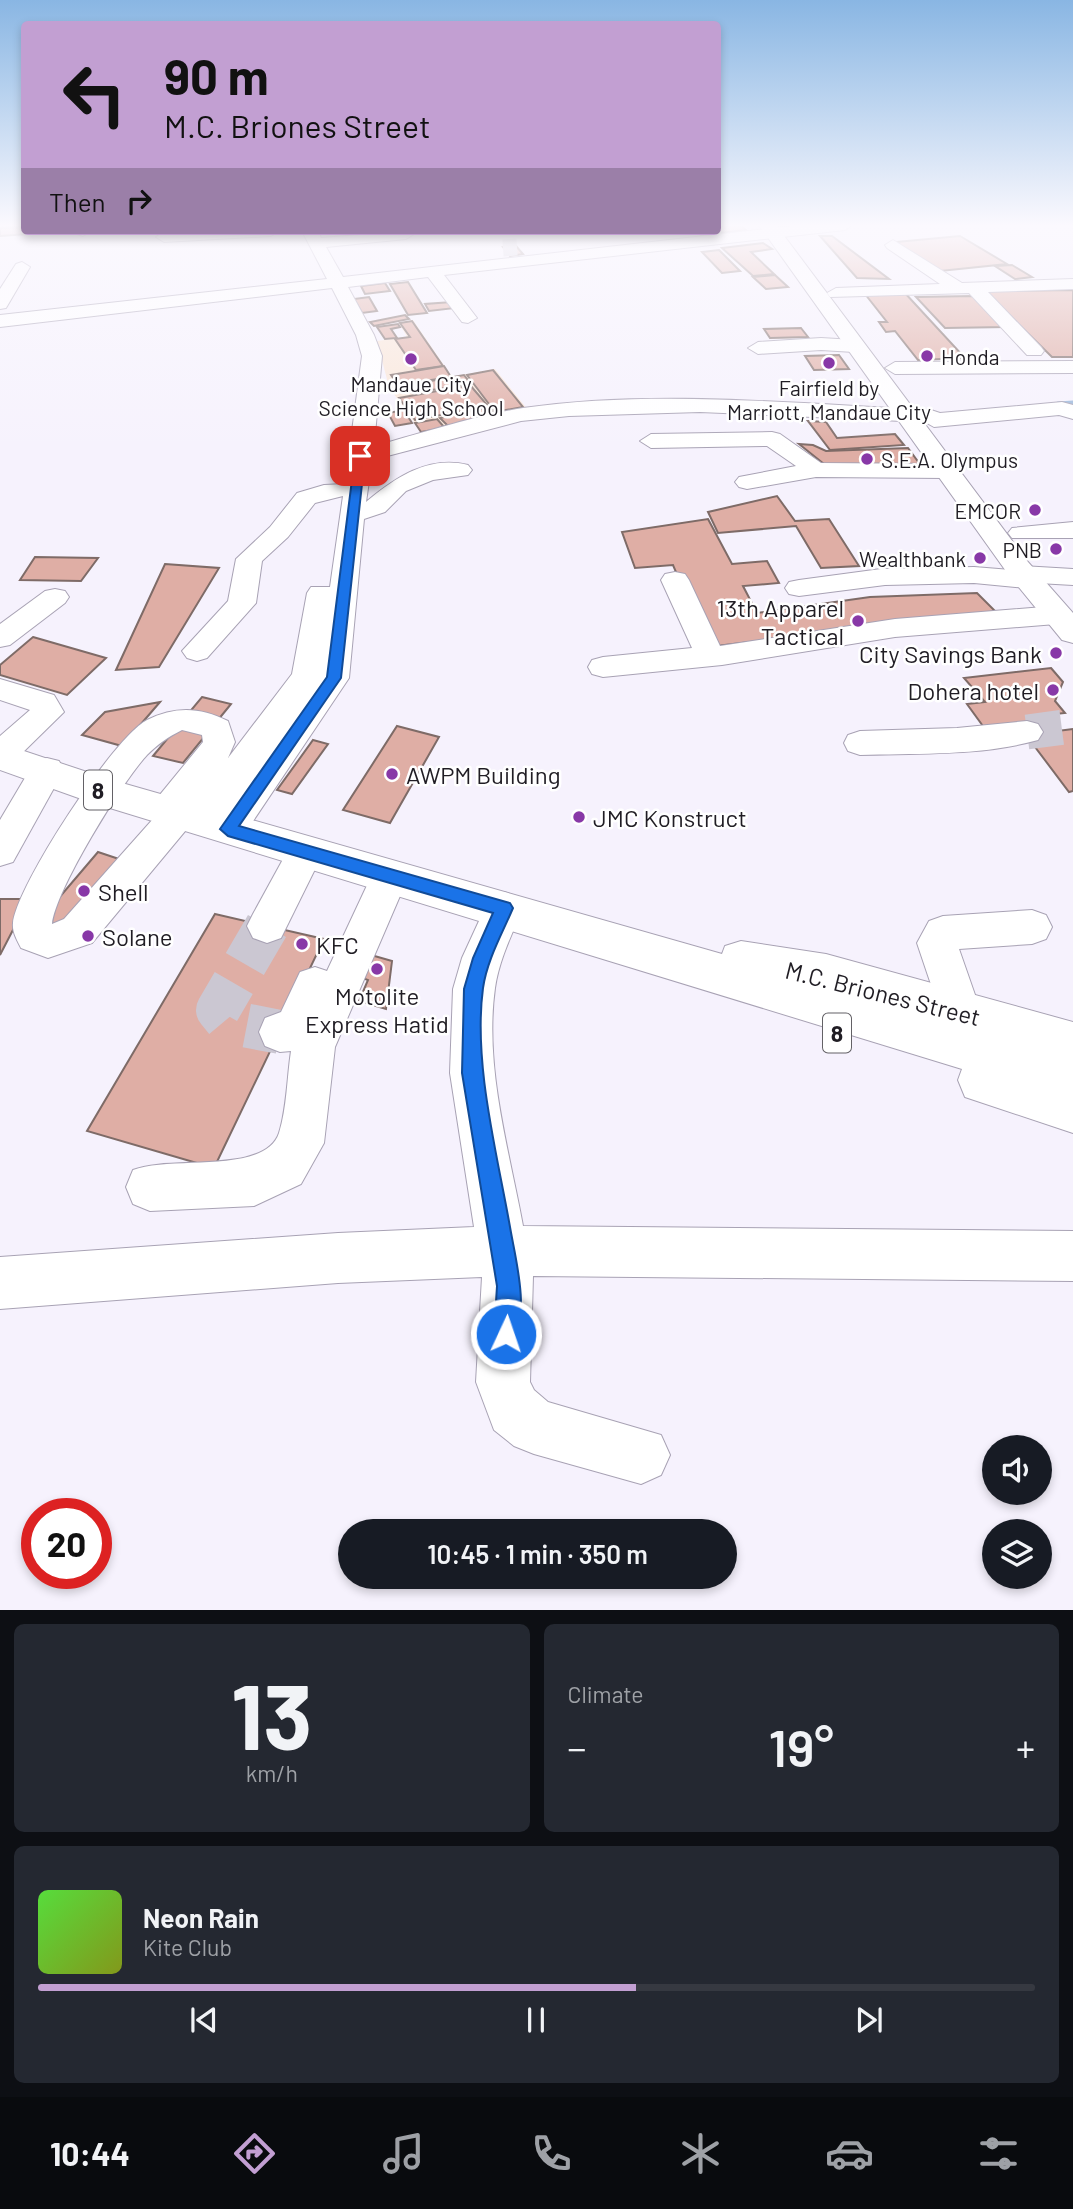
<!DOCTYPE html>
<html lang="en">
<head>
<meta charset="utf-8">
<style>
  body { margin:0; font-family:Barlow,sans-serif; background:#242831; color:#f1f3f6; height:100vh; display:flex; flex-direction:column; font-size:26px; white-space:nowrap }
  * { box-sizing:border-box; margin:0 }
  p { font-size:23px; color:#9ea1a6 }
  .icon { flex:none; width:38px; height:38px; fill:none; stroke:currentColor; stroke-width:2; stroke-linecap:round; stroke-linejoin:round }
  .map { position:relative; height:1610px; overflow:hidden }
  .sheet { display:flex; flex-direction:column; gap:14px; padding:14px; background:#0d0f14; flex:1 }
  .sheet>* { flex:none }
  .guide { position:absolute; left:21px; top:21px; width:700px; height:214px; border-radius:7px; box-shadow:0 4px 10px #0003; background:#c29fd2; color:#111; overflow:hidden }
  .tools { position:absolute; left:982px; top:1435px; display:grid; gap:14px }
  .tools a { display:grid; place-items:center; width:70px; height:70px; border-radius:50%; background:#171b24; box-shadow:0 4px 10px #0003; font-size:35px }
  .speed { position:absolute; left:21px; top:1498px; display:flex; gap:14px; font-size:35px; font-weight:700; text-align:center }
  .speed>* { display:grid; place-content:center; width:91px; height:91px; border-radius:50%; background:#171b24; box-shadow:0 4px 10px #0003; line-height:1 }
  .speed .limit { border:10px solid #d22; background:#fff; color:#111 }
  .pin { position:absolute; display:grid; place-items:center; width:60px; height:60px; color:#fff; margin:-30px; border-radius:14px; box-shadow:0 4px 10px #0006 }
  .me { position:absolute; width:77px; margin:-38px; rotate:3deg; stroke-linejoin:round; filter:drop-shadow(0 0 5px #0008) }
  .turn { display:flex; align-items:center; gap:24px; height:147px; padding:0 28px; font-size:32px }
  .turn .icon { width:91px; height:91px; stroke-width:2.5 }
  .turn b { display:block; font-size:49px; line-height:60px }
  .then { display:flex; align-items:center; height:66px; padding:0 28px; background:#0003; gap:14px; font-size:26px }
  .big { font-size:52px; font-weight:600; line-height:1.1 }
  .sheet .tile { flex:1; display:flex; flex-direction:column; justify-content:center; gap:10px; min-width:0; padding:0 24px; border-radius:10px; background:#242831 }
  .sheet .dial { align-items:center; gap:0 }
  .dial b { font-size:91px; line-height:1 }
  .song { display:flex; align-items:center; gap:21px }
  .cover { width:84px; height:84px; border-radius:10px; background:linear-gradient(135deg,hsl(110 70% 55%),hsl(70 70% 35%)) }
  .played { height:7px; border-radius:4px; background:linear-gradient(90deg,#c29fd2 60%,#363941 60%) }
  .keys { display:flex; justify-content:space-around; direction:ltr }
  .heat { display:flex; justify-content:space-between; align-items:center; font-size:38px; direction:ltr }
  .sheet .tiles { flex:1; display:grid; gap:14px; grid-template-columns:1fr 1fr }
  .tile:last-child { grid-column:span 2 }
  .trip { position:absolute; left:338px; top:1519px; width:399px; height:70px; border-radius:35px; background:#171b24; box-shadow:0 4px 10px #0003; font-weight:600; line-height:70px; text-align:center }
  .menu { display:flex; height:112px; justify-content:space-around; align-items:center; background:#090b0e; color:#9ea1a6 }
  .menu .icon { width:49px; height:49px }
  .menu .active { color:#c29fd2 }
  .menu b { font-size:32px; color:#f1f3f6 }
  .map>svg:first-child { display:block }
  .education { fill:#fae6d7 }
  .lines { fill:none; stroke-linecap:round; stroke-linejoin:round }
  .stream { stroke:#9bb8db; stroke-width:5 }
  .building { fill:#dfaea5; stroke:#7e6b67; stroke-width:2 }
  .minor-tunnel-far2 { stroke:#cbc7d2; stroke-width:17; stroke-dasharray:17 9; stroke-linecap:butt }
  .minor-tunnel-far1 { stroke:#cbc7d2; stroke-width:35; stroke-dasharray:35 18; stroke-linecap:butt }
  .minor-tunnel { stroke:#cbc7d2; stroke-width:44; stroke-dasharray:44 22; stroke-linecap:butt }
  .minor-casing { stroke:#a8a2b4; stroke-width:2 }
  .major-casing { stroke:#a8a2b4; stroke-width:2 }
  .minor { fill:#fff; fill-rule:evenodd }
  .major { fill:#fff; fill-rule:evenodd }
  .route { fill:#1a73e8; stroke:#114b97; stroke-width:2 }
  .poi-dot { fill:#8838a7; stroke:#fff; stroke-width:2.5 }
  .labels { text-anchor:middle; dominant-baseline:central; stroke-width:5; stroke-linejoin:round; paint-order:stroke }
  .far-poi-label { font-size:21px; fill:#201d24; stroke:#fff; text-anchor:end }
  .shield { fill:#fff; stroke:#636166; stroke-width:2 }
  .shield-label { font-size:23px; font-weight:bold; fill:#201d24 }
  .poi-label { font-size:24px; fill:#201d24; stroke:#fff; text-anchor:start }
  .street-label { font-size:24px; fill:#201d24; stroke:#fff }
</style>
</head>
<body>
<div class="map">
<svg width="1073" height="1611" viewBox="0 0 1073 1611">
  <rect width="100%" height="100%" fill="#f6f2fd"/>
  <polygon class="education" points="413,320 452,377 495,369 528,410 424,436 389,387 377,341 407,337 399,323"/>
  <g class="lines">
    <polyline class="stream" points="1058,404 1073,403"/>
  </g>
  <g class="building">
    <polygon points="718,225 740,225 746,230 701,235 695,231 718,231"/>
    <polygon points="24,227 24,231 70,231 0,236 0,228"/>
    <polygon points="820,236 832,236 889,279 857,278"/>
    <polygon points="960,236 1007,264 940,271 896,242"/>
    <polygon points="763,243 772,249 751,252 774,274 753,276 722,248"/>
    <polygon points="516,246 523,254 510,256 503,247"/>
    <polygon points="719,250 740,271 722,273 702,252"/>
    <polygon points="1012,265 1032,277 1015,279 995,266"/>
    <polygon points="775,275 788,287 766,289 753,277"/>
    <polygon points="408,282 427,313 408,315 390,284"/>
    <polygon points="385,283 390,291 365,294 361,286"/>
    <polygon points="1073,290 1073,357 1052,357 985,291"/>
    <polygon points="904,292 965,358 918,360 895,331 886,332 879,322 887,322 865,294"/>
    <polygon points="974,296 1005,327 945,328 916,297"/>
    <polygon points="369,297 377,311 362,313 354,299"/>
    <polygon points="452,302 455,308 429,311 425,304"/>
    <polygon points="405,315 409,319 374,326 370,322"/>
    <polygon points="412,321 443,366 416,370 395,339 410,337 400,323"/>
    <polygon points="398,324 400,327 391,329 397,338 385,339 377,327"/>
    <polygon points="801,328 808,337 770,338 764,329"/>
    <polygon points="839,355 849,369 814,370 805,356"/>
    <polygon points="444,366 451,377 398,385 391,375"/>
    <polygon points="493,370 523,407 495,412 467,375"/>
    <polygon points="464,375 471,384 432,390 425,382"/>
    <polygon points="470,385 488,406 415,420 399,398"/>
    <polygon points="488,407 498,416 450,428 440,418"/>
    <polygon points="404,410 412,423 395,426 388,413"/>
    <polygon points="437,419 445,428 421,432 415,423"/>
    <polygon points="808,421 826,422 837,438 895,434 904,445 830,450"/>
    <polygon points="799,444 813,445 826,451 908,448 922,467 829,468"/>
    <polygon points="777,496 795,521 829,519 859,566 821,568 796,526 718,533 708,512"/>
    <polygon points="708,519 732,564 767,561 779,583 743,586 757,613 870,597 977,593 996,612 708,647 673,565 635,568 622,532"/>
    <polygon points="35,557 98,558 81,581 20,580"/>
    <polygon points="165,564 219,568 159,667 116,670"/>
    <polygon points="33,637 106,658 67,695 0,675 0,665"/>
    <polygon points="1051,668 1063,682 1055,701 1065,713 1036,716 1044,727 988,733 967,704 985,702 964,678"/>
    <polygon points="202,697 231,704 183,763 153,756"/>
    <polygon points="160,702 122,746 82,735 105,712"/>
    <polygon points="397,726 439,737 390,823 343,810"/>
    <polygon points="1073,729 1073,791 1069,792 1026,735"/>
    <polygon points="313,740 328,744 292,794 277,790"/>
    <polygon points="98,852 128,862 70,931 40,920"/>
    <polygon points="0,899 29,899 0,955"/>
    <polygon points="215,914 324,939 214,1168 87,1131"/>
    <polygon points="364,953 392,961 386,1009 359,1001 368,980 352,974"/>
  </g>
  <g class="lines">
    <polyline class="minor-tunnel-far2" points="503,248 517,247"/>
    <polyline class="minor-tunnel-far1" points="1027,732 1073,726"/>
    <polyline class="minor-tunnel" points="267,926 218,1010 228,1022 280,1032"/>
    <g class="minor-casing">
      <g id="minor">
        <path d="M 801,225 L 852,225 L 845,230 L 444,275 L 477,318 L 468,323 L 462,322 L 428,277 L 348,287 L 374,335 L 382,356 L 374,446 C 423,433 473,416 523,408 C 654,389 799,404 931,410 L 940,413 L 1062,402 L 1073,405 L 1073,419 L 1059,415 L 934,427 L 925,422 L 700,412 L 569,416 L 521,421 L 372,460 L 366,502 C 395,478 428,455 468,465 L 472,470 L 468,475 L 433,480 L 406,491 L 385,512 L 364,519 L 349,678 L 241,839 L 228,843 L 215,839 L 210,830 L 198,834 L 186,830 L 92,943 L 48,958 L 21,948 C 17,940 12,932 13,923 C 17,885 113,738 147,720 C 175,706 200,707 228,721 L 235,742 L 228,758 L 292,674 L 307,593 L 311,587 L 330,587 L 343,496 L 315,503 L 288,537 L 262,561 L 256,603 L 207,658 L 197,661 L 187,658 L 182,651 L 228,601 L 236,559 L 270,527 L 297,493 L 324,485 L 345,484 L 362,356 L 356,335 L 332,288 L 0,327 L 0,315 L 327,279 L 302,231 L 318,231 L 321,238 L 412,231 L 414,234 L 406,239 L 326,247 L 343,277 ZM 182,730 L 202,735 L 203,742 L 154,802 L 148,811 L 153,819 L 64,919 L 52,924 C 56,889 122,782 147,755 C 158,744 168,737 182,730 Z"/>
        <polygon points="69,231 91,231 83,236"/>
        <polygon points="189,231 279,231 271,236 164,242 156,237 164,232"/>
        <polygon points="893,240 962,283 1073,279 1073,289 988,292 1041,347 1044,351 1041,355 1027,355 969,293 830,297 827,293 836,288 940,284 887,248 885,245"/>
        <polygon points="22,262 30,267 6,308 0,309 0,289 16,264"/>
        <polygon points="821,338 854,340 864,346 854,352 821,350 758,354 748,348 758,342"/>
        <polygon points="1073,361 1073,373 895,374 885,368 895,362"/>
        <polygon points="772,432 780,434 821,463 946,464 954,466 958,471 954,476 946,478 816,477 747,489 739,487 735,482 739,477 796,466 767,446 651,448 640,441 651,434"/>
        <polygon points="1073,522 1073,538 1012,538 1008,533 1012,528"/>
        <polygon points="1022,566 1073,569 1073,585 1038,583 1027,588 974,583 885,585 799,596 789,594 785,588 789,582 799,580 881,569 974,567 1011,570"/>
        <polygon points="675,572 685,574 689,580 720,646 895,619 1056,606 1066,609 1070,615 1066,621 1056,624 895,637 722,665 603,677 592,674 588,667 592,660 603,657 692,648 661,580 665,574"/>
        <polygon points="55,589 65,591 69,597 65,603 10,645 0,647 0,624 45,591"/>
        <polygon points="0,679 54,695 64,712 12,763 0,767 0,736 30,710 0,700"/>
        <path d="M 1027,721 L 1038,724 L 1043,732 L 1038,740 C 982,756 918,753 860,755 L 848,751 L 844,743 L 848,735 L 860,731 L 957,728 Z"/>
        <polygon points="47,758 59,761 64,770 13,862 0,866 0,820 35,761"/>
        <polygon points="306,837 319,841 324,851 281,938 267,943 253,938 247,926 253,914 293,841"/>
        <path d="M 390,860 L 403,864 L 409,875 L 335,1047 L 324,1143 L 301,1184 L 254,1206 L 150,1211 L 133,1204 L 126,1187 L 133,1170 C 170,1155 265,1175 279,1133 C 287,1108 287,1077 291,1051 L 280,1052 L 265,1046 L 259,1032 L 265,1018 L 281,1012 L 300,972 L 315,967 L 327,971 L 377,864 Z"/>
        <path d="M 504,892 L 518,897 L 523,908 C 512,934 499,960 495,988 C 484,1067 509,1149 523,1226 L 1073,1231 L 1073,1281 L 533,1276 L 530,1382 L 534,1390 L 548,1402 L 661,1435 L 670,1455 L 661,1475 L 641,1484 L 534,1454 L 514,1446 L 494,1430 L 476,1382 L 482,1277 L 338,1283 L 0,1309 L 0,1257 L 338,1233 L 474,1227 L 450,1073 L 453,989 L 462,958 L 490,897 Z"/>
        <polygon points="1032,910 1046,915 1052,927 1046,939 1032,944 959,949 981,1012 975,1026 960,1031 945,1026 917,943 929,921 943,916"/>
      </g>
    </g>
    <g class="major-casing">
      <g id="major">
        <polygon points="759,225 776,225 1028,562 1073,613 1073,643 1062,640 1008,574"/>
        <polygon points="0,743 108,779 722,954 725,946 741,941 826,954 1073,1022 1073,1133 965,1097 958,1080 962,1069 87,801 0,770"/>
      </g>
    </g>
    <use href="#minor" class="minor"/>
    <use href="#major" class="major"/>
  </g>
  <linearGradient id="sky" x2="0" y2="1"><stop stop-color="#89b6e3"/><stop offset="0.5" stop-color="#fbf9fe"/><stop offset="1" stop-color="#fbf9fe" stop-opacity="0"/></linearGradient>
  <rect width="1073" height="451" fill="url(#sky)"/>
  <path class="route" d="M 360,453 L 365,456 L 341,678 L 239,826 L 510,903 L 513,908 C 502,934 487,960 483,988 C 473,1063 497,1153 510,1227 C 516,1262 529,1307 514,1343 L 506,1346 L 497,1343 L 494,1334 L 497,1286 L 462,1073 L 464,989 L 473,958 L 493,913 L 228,836 L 220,829 L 327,677 L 355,456 Z"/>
  <g class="poi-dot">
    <circle cx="927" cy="356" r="7"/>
    <circle cx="411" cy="359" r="7"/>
    <circle cx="829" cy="363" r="7"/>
    <circle cx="867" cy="459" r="7"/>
    <circle cx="1035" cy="510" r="7"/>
    <circle cx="1056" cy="549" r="7"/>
    <circle cx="980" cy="558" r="7"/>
    <circle cx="858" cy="621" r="7"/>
    <circle cx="1056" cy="653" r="7"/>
    <circle cx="1053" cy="690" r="7"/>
    <circle cx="392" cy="774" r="7"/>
    <circle cx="579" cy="817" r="7"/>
    <circle cx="84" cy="891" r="7"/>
    <circle cx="88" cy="936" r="7"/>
    <circle cx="302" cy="944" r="7"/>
    <circle cx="377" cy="969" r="7"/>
  </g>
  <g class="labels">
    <g class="far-poi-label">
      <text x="941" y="356" text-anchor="start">Honda</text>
      <text x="411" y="383" text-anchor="middle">Mandaue City<tspan x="411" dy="24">Science High School</tspan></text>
      <text x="829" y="387" text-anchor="middle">Fairfield by<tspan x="829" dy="24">Marriott, Mandaue City</tspan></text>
      <text x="881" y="459" text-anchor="start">S.E.A. Olympus</text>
      <text x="1021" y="510">EMCOR</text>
      <text x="1042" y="549">PNB</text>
      <text x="966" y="558">Wealthbank</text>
    </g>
    <g class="shield">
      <rect x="84" y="770.5" width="28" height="39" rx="5"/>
      <rect x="823" y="1013.5" width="28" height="39" rx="5"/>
    </g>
    <g class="shield-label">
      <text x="98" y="790">8</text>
      <text x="837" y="1033">8</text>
    </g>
    <g class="poi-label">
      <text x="844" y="607" text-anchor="end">13th Apparel<tspan x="844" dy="28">Tactical</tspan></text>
      <text x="1042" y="653" text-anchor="end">City Savings Bank</text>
      <text x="1039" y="690" text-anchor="end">Dohera hotel</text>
      <text x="406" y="774">AWPM Building</text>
      <text x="593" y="817">JMC Konstruct</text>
      <text x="98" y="891">Shell</text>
      <text x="102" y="936">Solane</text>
      <text x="316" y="944">KFC</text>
      <text x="377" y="995" text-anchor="middle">Motolite<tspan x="377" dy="28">Express Hatid</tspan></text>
    </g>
    <g class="street-label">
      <text transform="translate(883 993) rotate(14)">M.C. Briones Street</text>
    </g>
  </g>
</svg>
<div class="tools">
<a><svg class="icon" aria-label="sound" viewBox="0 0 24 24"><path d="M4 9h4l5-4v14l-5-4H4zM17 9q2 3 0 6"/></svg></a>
<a><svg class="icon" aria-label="layers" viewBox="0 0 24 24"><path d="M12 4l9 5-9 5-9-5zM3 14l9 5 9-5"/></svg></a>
</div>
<div class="speed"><div class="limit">20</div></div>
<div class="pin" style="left:360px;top:456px;background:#d93025"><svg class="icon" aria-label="arrive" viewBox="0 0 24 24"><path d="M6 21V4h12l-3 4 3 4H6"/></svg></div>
<svg class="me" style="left:506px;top:1334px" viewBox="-20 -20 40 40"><circle r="17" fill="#1a73e8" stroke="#fff" stroke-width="3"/><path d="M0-11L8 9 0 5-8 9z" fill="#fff"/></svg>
<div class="trip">10:45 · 1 min · 350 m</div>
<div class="guide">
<div class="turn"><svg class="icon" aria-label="left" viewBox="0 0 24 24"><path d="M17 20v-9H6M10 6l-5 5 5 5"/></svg><div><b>90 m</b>M.C. Briones Street</div></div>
<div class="then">Then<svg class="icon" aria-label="right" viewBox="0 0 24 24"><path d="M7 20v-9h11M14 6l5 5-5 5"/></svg></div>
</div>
</div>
<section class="sheet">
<div class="tiles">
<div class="tile dial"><b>13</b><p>km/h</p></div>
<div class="tile"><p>Climate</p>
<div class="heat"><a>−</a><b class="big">19°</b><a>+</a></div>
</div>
<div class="tile">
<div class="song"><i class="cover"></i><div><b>Neon Rain</b><p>Kite Club</p></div></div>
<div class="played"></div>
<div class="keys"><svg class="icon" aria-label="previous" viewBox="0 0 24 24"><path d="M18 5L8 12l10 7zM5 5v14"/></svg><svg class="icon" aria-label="pause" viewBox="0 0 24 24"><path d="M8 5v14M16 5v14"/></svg><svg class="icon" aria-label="next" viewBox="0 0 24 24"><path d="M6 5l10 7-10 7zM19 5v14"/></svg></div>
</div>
</div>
</section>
<nav class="menu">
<b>10:44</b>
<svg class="icon active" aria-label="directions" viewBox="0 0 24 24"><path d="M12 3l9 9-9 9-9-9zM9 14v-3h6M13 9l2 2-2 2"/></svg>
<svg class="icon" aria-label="music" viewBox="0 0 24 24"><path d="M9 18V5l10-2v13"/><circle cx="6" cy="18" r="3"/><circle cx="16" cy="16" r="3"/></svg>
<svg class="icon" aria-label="phone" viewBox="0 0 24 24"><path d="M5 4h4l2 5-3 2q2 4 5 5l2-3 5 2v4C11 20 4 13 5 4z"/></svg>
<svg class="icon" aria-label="climate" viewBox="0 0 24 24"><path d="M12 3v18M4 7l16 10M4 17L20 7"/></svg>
<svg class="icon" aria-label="car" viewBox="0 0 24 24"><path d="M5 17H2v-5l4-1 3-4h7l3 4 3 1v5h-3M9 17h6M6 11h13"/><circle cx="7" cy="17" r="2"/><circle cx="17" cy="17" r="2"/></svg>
<svg class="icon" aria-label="filters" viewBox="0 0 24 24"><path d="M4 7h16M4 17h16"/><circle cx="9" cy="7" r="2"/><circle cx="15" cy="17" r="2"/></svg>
</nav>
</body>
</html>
